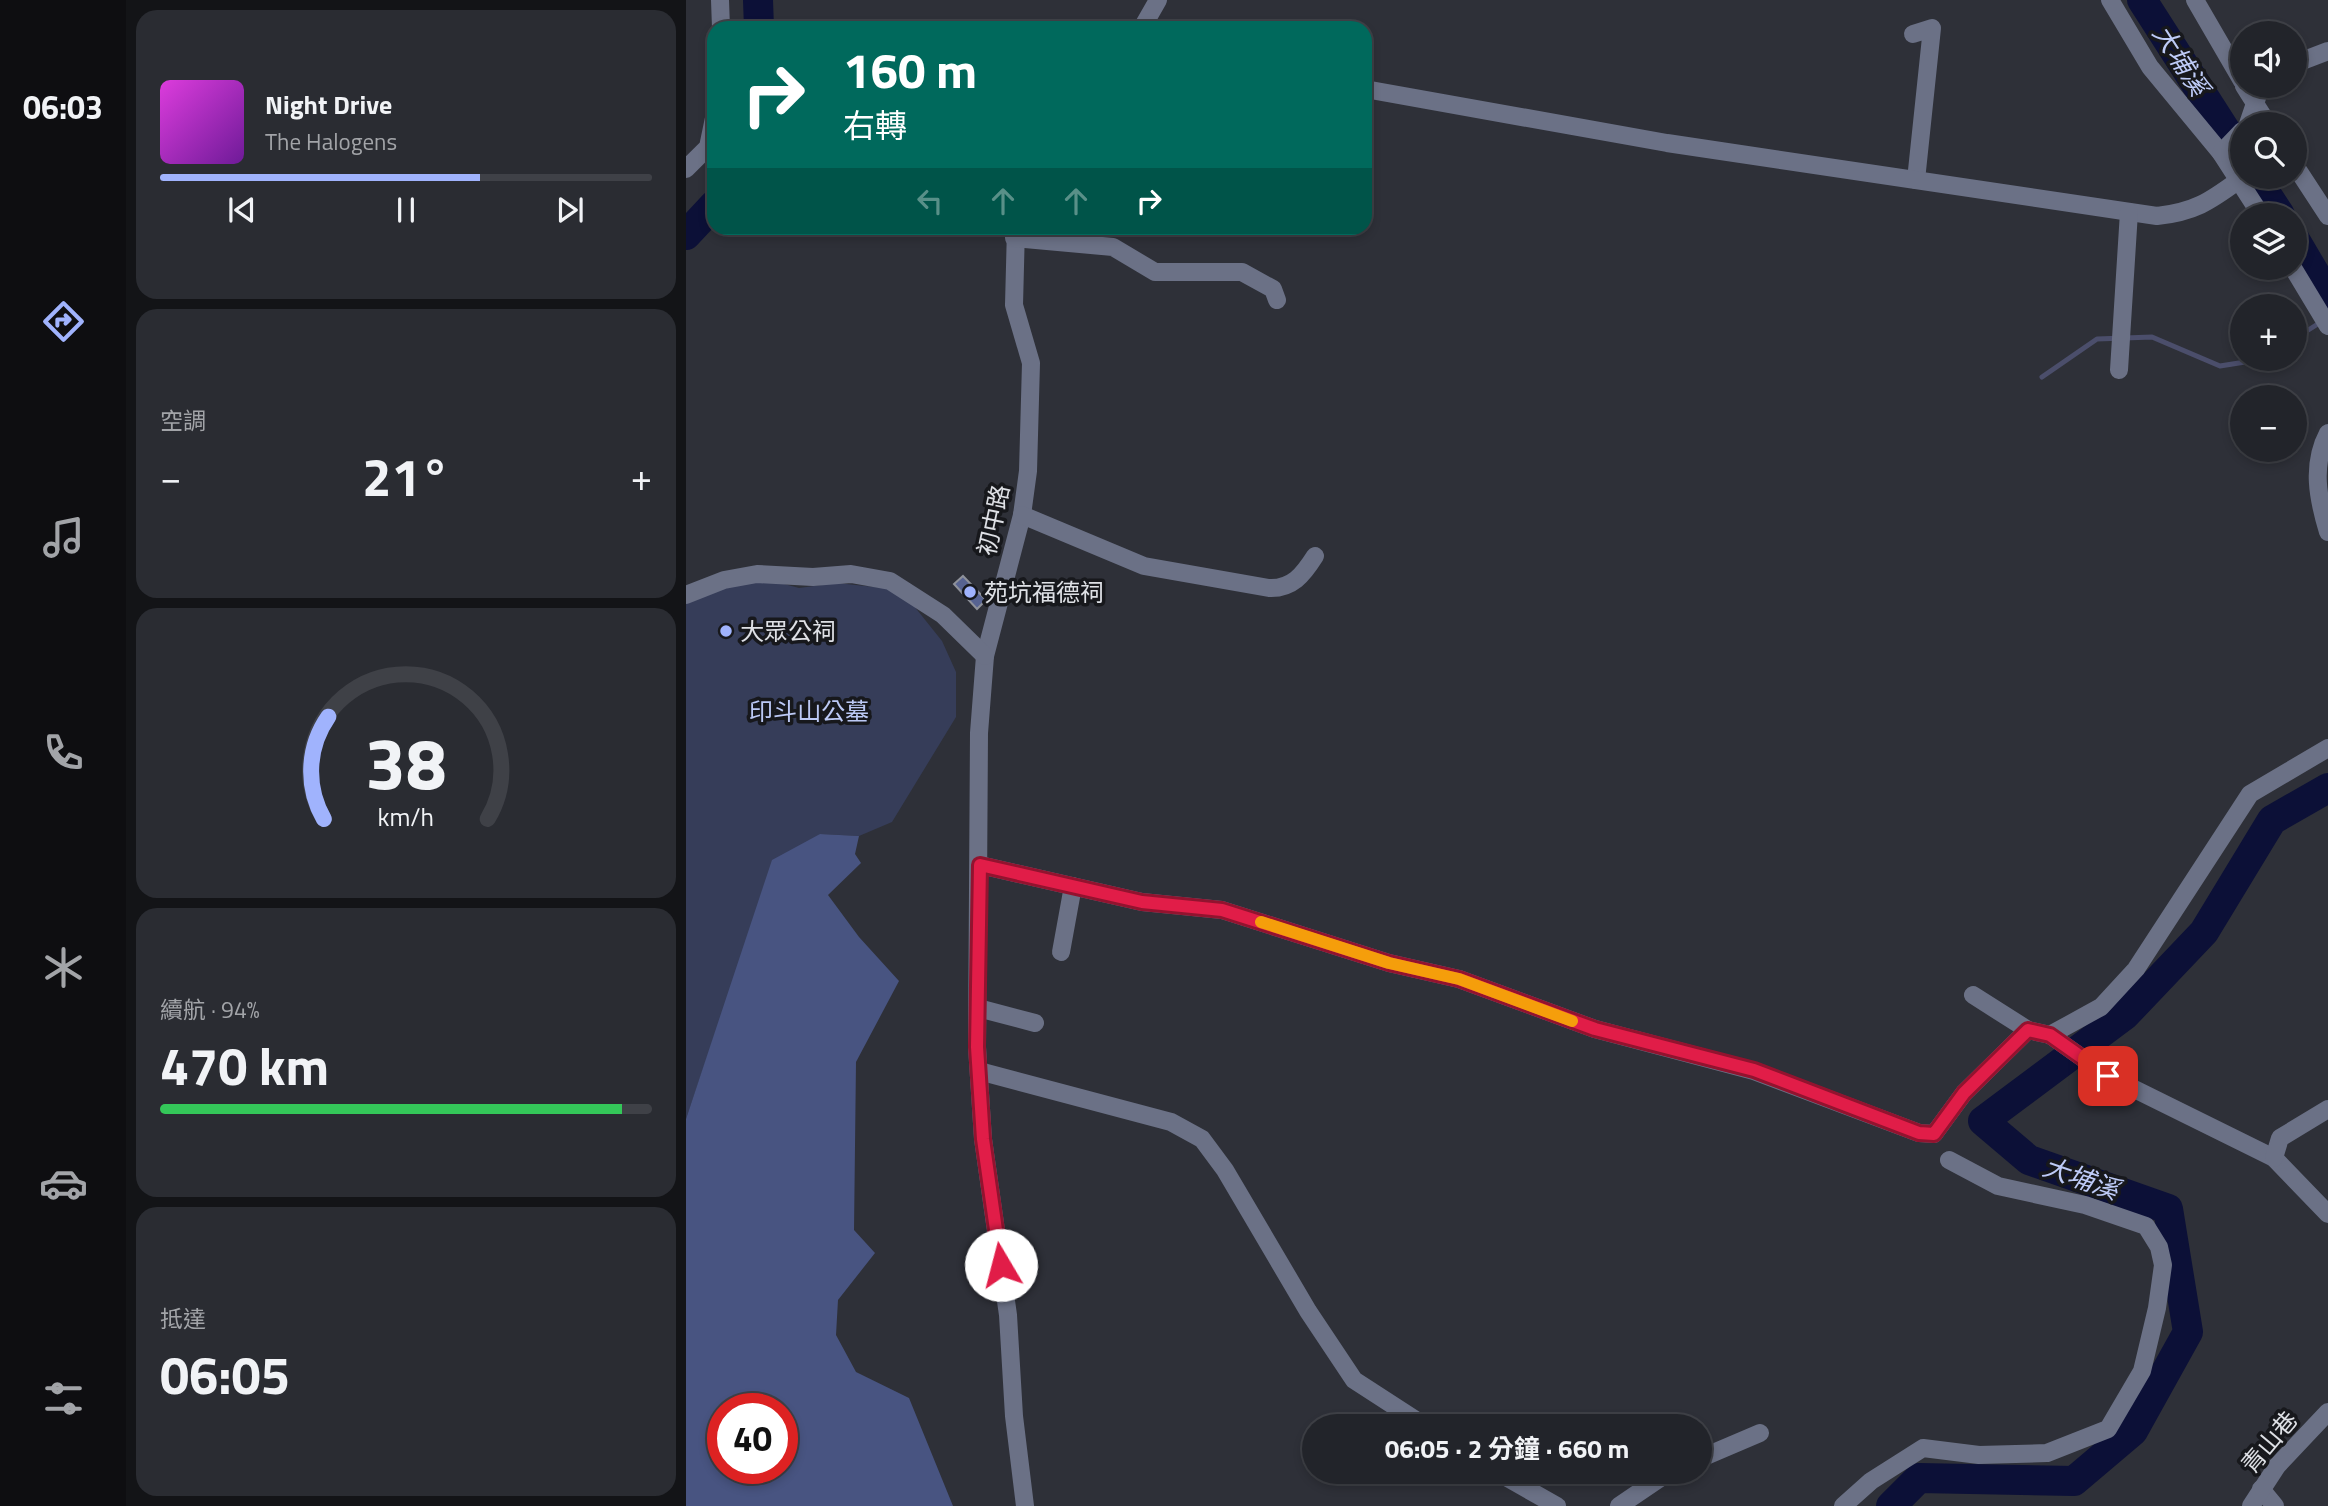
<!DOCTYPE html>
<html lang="zh-TW">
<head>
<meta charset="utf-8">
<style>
  body { margin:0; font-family:"Titillium Web","Noto Sans TC",sans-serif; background:#2a2c32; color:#f1f3f6; height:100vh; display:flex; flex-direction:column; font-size:26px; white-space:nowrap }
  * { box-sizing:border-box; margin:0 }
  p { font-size:23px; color:#a2a4a8 }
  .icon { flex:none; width:38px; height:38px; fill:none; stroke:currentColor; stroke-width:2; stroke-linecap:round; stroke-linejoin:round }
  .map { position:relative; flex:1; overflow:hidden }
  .sheet { display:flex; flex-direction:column; gap:10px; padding:10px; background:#131417; width:560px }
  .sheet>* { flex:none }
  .top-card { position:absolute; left:21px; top:21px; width:665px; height:214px; border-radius:21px; box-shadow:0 4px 10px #0003,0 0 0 2px #3f4147; background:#00695c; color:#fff; overflow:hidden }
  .buttons { position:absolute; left:1544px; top:21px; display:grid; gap:14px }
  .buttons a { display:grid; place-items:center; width:77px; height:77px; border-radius:50%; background:#22242a; box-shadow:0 4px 10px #0003,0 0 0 2px #3f4147; font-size:35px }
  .speed { position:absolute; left:21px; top:1393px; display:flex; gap:14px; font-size:35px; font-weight:700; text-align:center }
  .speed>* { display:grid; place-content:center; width:91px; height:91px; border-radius:50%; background:#22242a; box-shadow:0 4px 10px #0003,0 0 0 2px #3f4147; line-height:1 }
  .speed .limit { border:10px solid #d22; background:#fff; color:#111 }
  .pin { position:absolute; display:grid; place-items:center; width:60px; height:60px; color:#fff; margin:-30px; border-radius:14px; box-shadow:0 4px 10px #0006 }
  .me { position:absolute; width:77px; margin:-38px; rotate:352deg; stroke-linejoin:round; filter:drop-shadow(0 0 5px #0008) }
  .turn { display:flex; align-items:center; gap:24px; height:147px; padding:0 21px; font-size:32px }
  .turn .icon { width:91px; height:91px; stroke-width:2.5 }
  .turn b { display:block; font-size:49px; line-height:60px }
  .lanes { display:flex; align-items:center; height:66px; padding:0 21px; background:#0003; justify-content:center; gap:35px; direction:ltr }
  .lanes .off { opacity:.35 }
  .big { font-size:52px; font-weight:700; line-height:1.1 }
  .sheet .tile { flex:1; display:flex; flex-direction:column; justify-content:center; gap:10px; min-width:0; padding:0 24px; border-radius:21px; background:#2a2c32 }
  .sheet .dial { align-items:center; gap:0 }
  .dial svg { height:182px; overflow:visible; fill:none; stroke:#3f4147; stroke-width:7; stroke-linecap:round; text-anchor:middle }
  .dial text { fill:#f1f3f6; stroke:none }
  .song { display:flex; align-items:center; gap:21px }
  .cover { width:84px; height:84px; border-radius:10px; background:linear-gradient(135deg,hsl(300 70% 55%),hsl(280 70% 35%)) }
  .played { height:7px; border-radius:4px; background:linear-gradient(90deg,#a0b3fd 65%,#3f4147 65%) }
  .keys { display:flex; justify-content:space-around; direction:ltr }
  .heat { display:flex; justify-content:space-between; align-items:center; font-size:38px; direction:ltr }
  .charge { height:10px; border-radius:5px; background:linear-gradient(90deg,#34c759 94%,#3f4147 0) }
  .trip { position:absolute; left:616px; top:1414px; width:410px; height:70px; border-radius:35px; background:#22242a; box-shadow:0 4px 10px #0003,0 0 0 2px #3f4147; font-weight:700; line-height:70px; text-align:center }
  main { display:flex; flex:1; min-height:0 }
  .tab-bar { display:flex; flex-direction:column; width:126px; justify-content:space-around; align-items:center; background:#0e0e11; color:#a2a4a8 }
  .tab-bar .icon { width:49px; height:49px }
  .tab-bar .current { color:#a0b3fd }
  .tab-bar b { font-size:32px; color:#f1f3f6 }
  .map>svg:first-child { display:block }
  .green { fill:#363d59 }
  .forest { fill:#485481; fill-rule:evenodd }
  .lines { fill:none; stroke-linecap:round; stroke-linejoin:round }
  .stream { stroke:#4b4e6b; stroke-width:5 }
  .river { stroke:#0c1037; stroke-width:30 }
  .building { fill:#576391; stroke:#8e919a; stroke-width:2 }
  .minor { stroke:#6b7186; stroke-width:18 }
  .route-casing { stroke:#92132f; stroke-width:18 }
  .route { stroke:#e11d48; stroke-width:12 }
  .slow { stroke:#f59e0b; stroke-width:12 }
  .poi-dot { fill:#a0b3fd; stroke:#17181c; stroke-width:2.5 }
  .labels { text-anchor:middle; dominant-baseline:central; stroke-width:7; stroke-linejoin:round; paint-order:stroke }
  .street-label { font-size:24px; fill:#dee0e5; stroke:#17181c }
  .poi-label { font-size:24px; fill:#dee0e5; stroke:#17181c; text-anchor:start }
  .park-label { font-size:24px; fill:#bcc9f5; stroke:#17181c }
  .water-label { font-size:26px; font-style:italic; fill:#becbf7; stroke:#17181c }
</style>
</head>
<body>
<main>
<nav class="tab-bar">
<b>06:03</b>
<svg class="icon current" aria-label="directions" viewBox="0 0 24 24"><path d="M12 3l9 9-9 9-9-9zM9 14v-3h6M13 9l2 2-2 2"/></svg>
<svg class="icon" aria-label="music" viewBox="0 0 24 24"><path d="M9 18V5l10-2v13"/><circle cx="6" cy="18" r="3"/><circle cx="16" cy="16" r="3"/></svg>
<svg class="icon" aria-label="phone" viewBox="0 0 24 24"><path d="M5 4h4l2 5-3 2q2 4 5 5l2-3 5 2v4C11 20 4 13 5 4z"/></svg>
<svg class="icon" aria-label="climate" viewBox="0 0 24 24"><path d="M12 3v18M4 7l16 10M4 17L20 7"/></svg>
<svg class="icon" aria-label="car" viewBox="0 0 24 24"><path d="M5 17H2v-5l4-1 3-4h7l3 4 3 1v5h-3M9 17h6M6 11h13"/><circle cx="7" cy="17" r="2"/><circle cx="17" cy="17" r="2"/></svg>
<svg class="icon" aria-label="filters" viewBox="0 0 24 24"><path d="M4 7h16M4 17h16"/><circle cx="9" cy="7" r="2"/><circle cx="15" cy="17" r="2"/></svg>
</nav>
<section class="sheet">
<div class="tile">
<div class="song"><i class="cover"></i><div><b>Night Drive</b><p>The Halogens</p></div></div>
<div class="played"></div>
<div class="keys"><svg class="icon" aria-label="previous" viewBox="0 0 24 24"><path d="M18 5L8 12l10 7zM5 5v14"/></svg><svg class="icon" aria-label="pause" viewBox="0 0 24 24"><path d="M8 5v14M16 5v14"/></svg><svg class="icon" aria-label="next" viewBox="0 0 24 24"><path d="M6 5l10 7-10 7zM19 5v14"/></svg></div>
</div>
<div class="tile"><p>空調</p>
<div class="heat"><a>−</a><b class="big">21°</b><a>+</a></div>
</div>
<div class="tile dial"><svg viewBox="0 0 100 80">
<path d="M14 69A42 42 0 1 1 86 69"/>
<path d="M14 69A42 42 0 0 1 16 24" stroke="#a0b3fd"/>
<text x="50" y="56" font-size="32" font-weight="700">38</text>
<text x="50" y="72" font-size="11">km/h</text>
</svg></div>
<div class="tile"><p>續航 · 94%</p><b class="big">470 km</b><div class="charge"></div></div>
<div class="tile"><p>抵達</p><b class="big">06:05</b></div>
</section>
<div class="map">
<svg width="1642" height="1506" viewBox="0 0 1642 1506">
  <rect width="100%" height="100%" fill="#2e3038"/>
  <polygon class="green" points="61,579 87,581 113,588 151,583 207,589 224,601 256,641 270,672 270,717 206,822 173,836 134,834 32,1025 0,1119 0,599"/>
  <path class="forest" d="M 134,834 L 173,836 L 169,854 L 175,863 L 142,895 L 173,937 L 213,981 L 170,1062 L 168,1230 L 189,1253 L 152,1300 L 150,1335 L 170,1372 L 223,1398 L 267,1506 L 0,1506 L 0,1119 L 86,860 ZM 37,1409 L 96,1409 L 96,1468 L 37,1468 Z"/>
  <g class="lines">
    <g class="stream">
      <polyline points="1608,339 1635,322"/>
      <polyline points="1356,377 1411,339 1466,337 1534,366 1578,359"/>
    </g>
    <g class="river">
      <polyline points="72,0 73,28"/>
      <polyline points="1456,0 1556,156"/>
      <polyline points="1569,177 1594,215"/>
      <polyline points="0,235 28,205"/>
      <polyline points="1608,238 1642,296"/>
      <polyline points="1205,1506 1233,1478 1388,1481 1447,1431 1502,1332 1482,1209 1343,1160 1297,1121 1439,1015 1518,932 1586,820 1642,788"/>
    </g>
  </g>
  <polygon class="building" points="277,576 300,600 291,609 268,584"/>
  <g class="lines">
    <g class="minor">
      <polyline points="34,0 35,28"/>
      <polyline points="1424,0 1464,67 1535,153 1575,215"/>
      <polyline points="1509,0 1556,81"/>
      <polyline points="456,28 472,0"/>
      <polyline points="1227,34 1246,28 1230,180"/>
      <polyline points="1608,64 1642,51"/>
      <polyline points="1558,86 1582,124"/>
      <path d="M 679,89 L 981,143 L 1471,216 C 1508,212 1523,202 1553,180"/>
      <polyline points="1562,124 1575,86"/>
      <polyline points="1535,153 1556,131"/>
      <polyline points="1608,164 1642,216"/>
      <polyline points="0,169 22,147 28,118"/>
      <polyline points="330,228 328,305 345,363 342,471 336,515 299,656 293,733 291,1047 297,1139 322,1315 328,1416 339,1506"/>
      <polyline points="328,238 427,247 469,272 556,272 587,289 591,300"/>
      <polyline points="1607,268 1642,326"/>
      <polyline points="1433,370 1443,212"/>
      <path d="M 1642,433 C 1625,465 1632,499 1642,532"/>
      <path d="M 336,515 L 458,566 L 583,588 C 606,589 617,575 629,556"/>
      <polyline points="0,595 38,580 71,574 127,577 165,574 204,581 257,615 299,656"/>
      <polyline points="294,865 456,902 536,910 703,963 773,979 909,1029 1068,1071 1233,1133 1248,1134 1278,1093 1342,1030 1364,1035 1415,1007 1450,969 1564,794 1642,748"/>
      <polyline points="375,952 387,886"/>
      <polyline points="1287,995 1342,1030"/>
      <polyline points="292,1008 349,1023"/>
      <polyline points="1364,1035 1422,1076 1588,1158 1642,1214"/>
      <polyline points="293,1071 485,1122 516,1139 539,1170 622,1311 668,1380 739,1426"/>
      <polyline points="1588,1158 1594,1138 1642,1109"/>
      <polyline points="1013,1459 1074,1433"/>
      <polyline points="811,1472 871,1506"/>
      <polyline points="1575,1489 1589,1506"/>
      <polyline points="933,1506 983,1472"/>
      <polyline points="1157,1506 1185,1481 1237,1448 1293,1455 1361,1453 1422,1429 1456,1371 1471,1308 1477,1265 1473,1247 1460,1226 1399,1205 1312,1186 1263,1160"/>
      <polyline points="1565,1506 1591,1466 1642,1412"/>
    </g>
  </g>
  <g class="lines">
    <g class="route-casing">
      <polyline id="route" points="315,1265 297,1139 291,1047 294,865 456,902 536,910 703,963 773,979 909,1029 1068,1070 1233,1133 1248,1134 1278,1093 1342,1030 1364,1035 1422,1076"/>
    </g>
    <use href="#route" class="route"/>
    <polyline class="slow" points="575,922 703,963 773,979 886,1021"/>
  </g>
  <g class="poi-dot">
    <circle cx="284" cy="592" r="7"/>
    <circle cx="40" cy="631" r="7"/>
  </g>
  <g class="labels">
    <g class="street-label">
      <text transform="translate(307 520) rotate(-78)">初中路</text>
      <text transform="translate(1583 1442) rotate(-50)">青山巷</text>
    </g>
    <g class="poi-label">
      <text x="298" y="592">苑坑福德祠</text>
      <text x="54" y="631">大眾公祠</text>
    </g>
    <g class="park-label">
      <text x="123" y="711">印斗山公墓</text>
    </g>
    <g class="water-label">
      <text transform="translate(1495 60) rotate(57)">大埔溪</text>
      <text transform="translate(1395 1178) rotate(19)">大埔溪</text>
    </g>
  </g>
</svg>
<div class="buttons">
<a><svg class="icon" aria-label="sound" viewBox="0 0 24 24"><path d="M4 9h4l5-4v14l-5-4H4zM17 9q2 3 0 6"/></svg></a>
<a><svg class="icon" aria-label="search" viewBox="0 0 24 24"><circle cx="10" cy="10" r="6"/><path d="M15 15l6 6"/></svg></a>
<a><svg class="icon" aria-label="layers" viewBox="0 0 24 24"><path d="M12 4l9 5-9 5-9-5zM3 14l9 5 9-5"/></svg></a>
<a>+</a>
<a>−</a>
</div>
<div class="speed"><div class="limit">40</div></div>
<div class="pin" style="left:1422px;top:1076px;background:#d93025"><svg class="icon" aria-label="arrive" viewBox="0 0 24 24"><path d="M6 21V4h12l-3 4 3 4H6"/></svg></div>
<svg class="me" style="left:315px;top:1265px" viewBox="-20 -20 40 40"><circle r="19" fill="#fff"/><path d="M0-13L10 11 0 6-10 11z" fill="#e11d48"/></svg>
<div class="trip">06:05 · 2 分鐘 · 660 m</div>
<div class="top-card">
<div class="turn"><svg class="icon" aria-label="right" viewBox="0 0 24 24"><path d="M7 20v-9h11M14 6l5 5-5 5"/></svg><div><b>160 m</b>右轉</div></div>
<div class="lanes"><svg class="icon off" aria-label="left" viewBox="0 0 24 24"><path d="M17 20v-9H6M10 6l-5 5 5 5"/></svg><svg class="icon off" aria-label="ahead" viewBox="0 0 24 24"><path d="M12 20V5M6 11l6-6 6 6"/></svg><svg class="icon off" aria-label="ahead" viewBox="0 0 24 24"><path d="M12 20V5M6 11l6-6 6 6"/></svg><svg class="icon" aria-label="right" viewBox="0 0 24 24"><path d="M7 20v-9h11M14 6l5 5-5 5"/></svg></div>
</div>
</div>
</main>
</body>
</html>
